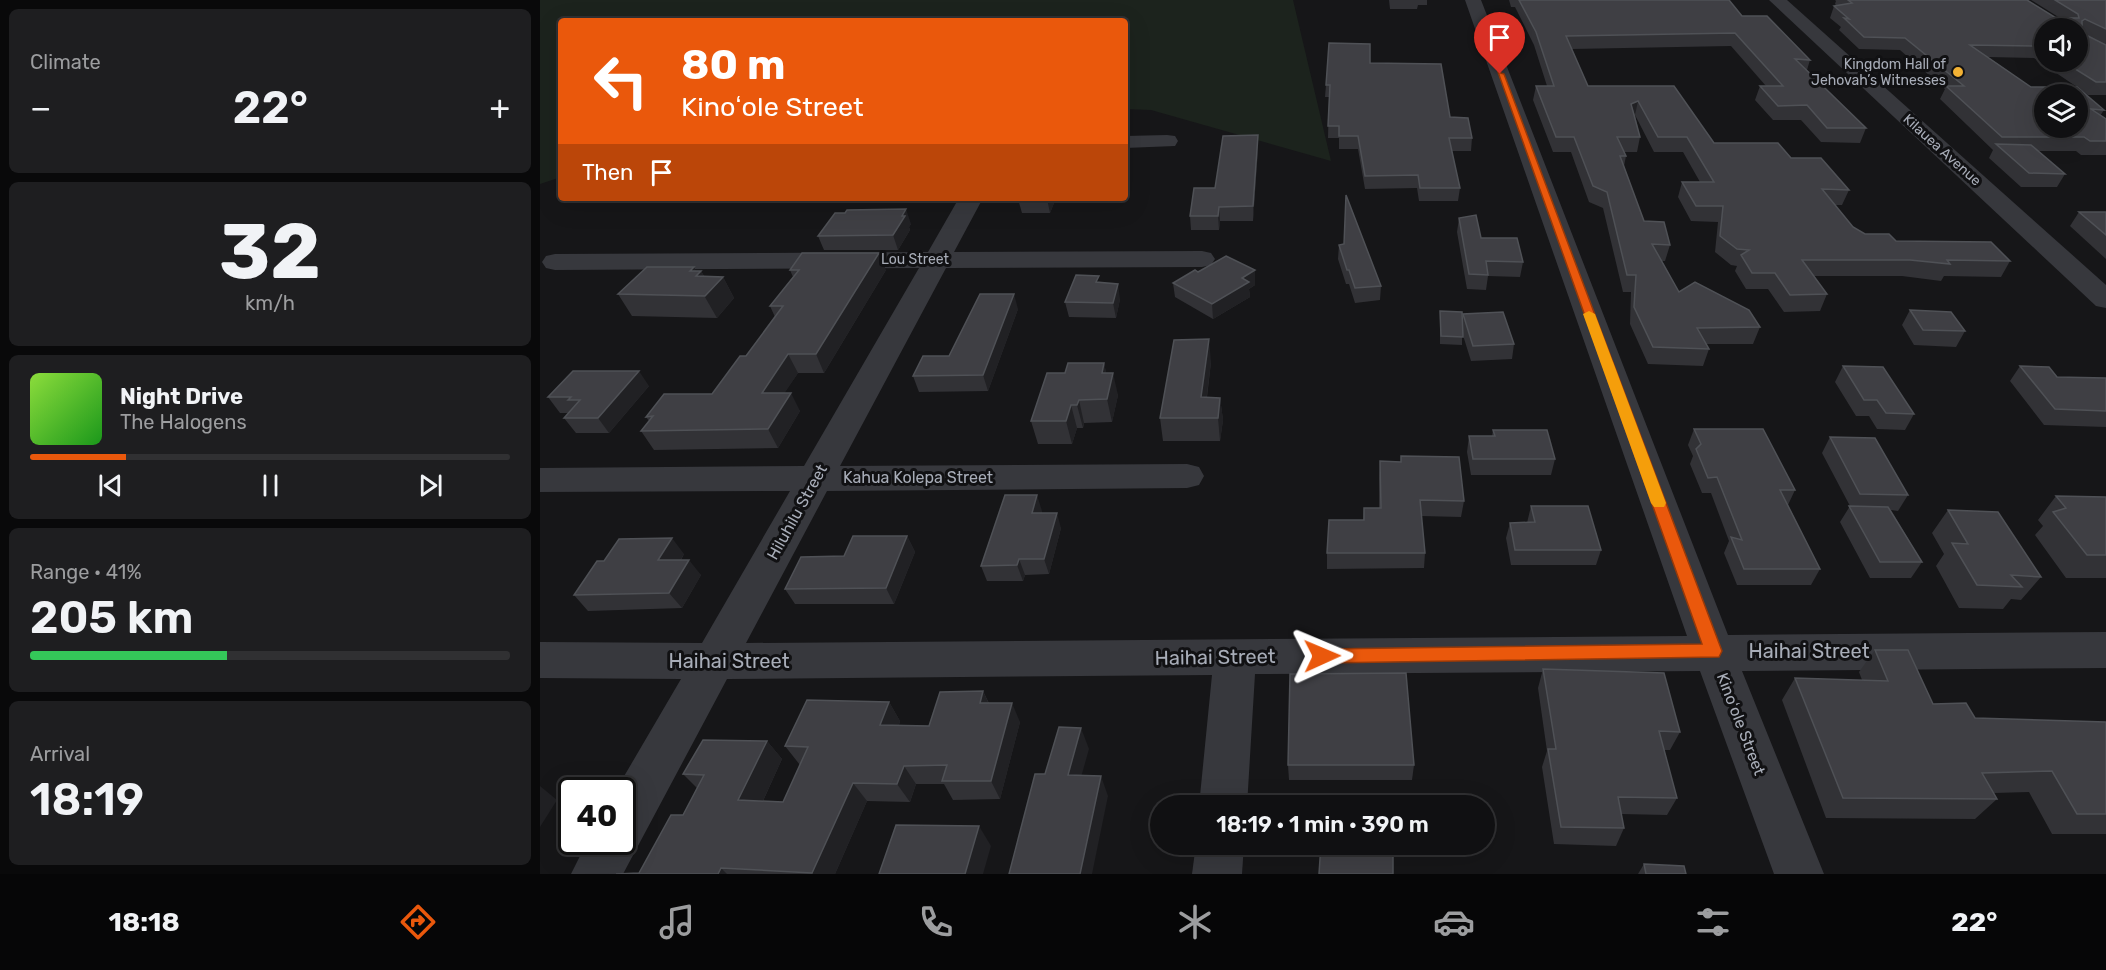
<!DOCTYPE html>
<html lang="en">
<head>
<meta charset="utf-8">
<style>
  body { margin:0; font-family:Rubik,sans-serif; background:#1e1e20; color:#f1f3f6; height:100vh; display:flex; flex-direction:column; font-size:22px; white-space:nowrap }
  * { box-sizing:border-box; margin:0 }
  p { font-size:20px; color:#9c9d9f }
  .icon { flex:none; width:33px; height:33px; fill:none; stroke:currentColor; stroke-width:2; stroke-linecap:round; stroke-linejoin:round }
  .map { position:relative; flex:1; overflow:hidden }
  .drawer { display:flex; flex-direction:column; gap:9px; padding:9px; background:#09090a; width:540px }
  .drawer>* { flex:none }
  .hud { position:absolute; left:18px; top:18px; width:570px; height:183px; border-radius:6px; box-shadow:0 6px 24px #0002,0 0 0 2px #303032; background:#ea580c; color:#fff; overflow:hidden }
  .fabs { position:absolute; left:1494px; top:18px; display:grid; gap:12px }
  .fabs a { display:grid; place-items:center; width:54px; height:54px; border-radius:50%; background:#101012; box-shadow:0 6px 24px #0002,0 0 0 2px #303032; font-size:30px }
  .speed { position:absolute; left:18px; top:777px; display:flex; gap:12px; font-size:30px; font-weight:700; text-align:center }
  .speed>* { display:grid; place-content:center; width:78px; height:78px; border-radius:50%; background:#101012; box-shadow:0 6px 24px #0002,0 0 0 2px #303032; line-height:1 }
  .speed .limit { border:3px solid #111; border-radius:9px; background:#fff; color:#111 }
  .pin { position:absolute; display:grid; place-items:center; width:51px; height:51px; color:#fff; margin:-62px -26px; border-radius:50% 50% 50% 0; rotate:-45deg; box-shadow:0 0 6px #0007 }
  .pin .icon { rotate:45deg }
  .me { position:absolute; width:66px; margin:-33px; rotate:89deg; stroke-linejoin:round; filter:drop-shadow(0 0 4px #0008) }
  .turn { display:flex; align-items:center; gap:21px; height:126px; padding:0 24px; font-size:27px }
  .turn .icon { width:78px; height:78px; stroke-width:2.5 }
  .turn b { display:block; font-size:42px; line-height:51px }
  .then { display:flex; align-items:center; height:57px; padding:0 24px; background:#0003; gap:12px; font-size:22px }
  .big { font-size:45px; font-weight:600; line-height:1.1 }
  .drawer .widget { flex:1; display:flex; flex-direction:column; justify-content:center; gap:9px; min-width:0; padding:0 21px; border-radius:9px; background:#1e1e20 }
  .drawer .dial { align-items:center; gap:0 }
  .dial b { font-size:78px; line-height:1 }
  .song { display:flex; align-items:center; gap:18px }
  .cover { width:72px; height:72px; border-radius:9px; background:linear-gradient(135deg,hsl(90 70% 55%),hsl(120 70% 35%)) }
  .played { height:6px; border-radius:3px; background:linear-gradient(90deg,#ea580c 20%,#303032 20%) }
  .keys { display:flex; justify-content:space-around; direction:ltr }
  .heat { display:flex; justify-content:space-between; align-items:center; font-size:33px; direction:ltr }
  .charge { height:9px; border-radius:4px; background:linear-gradient(90deg,#34c759 41%,#303032 0) }
  .trip { position:absolute; left:610px; top:795px; width:345px; height:60px; border-radius:30px; background:#101012; box-shadow:0 6px 24px #0002,0 0 0 2px #303032; font-weight:600; line-height:60px; text-align:center }
  .tab-bar { display:flex; height:96px; justify-content:space-around; align-items:center; background:#060607; color:#9c9d9f }
  .tab-bar .icon { width:42px; height:42px }
  .tab-bar .on { color:#ea580c }
  .tab-bar b { font-size:27px; color:#f1f3f6 }
  main { display:flex; flex:1; min-height:0 }
  .map>svg:first-child { display:block }
  .green { fill:#1c231d }
  .lines { fill:none; stroke-linecap:round; stroke-linejoin:round }
  .minor { fill:#37383d; fill-rule:evenodd }
  .wall { fill:#323236; fill-rule:evenodd }
  .shaded-wall { fill:#212124 }
  .building { fill:#3f3f44; stroke:#4f5156; stroke-width:1.5; fill-rule:evenodd }
  .route { fill:#ea580c; stroke:#983908; stroke-width:1.5 }
  .slow { fill:#f59e0b }
  .poi-dot { fill:#f2b134; stroke:#111113; stroke-width:2 }
  .labels { text-anchor:middle; dominant-baseline:central; stroke-width:6; stroke-linejoin:round; paint-order:stroke }
  .far-poi-label { font-size:14px; fill:#a8adb8; stroke:#111113; text-anchor:end }
  .far-street-label { font-size:14px; fill:#a8adb8; stroke:#111113 }
  .street-label { font-size:16px; fill:#a8adb8; stroke:#111113 }
  .near-street-label { font-size:20px; fill:#a8adb8; stroke:#111113 }
</style>
</head>
<body>
<main>
<section class="drawer">
<div class="widget"><p>Climate</p>
<div class="heat"><a>−</a><b class="big">22°</b><a>+</a></div>
</div>
<div class="widget dial"><b>32</b><p>km/h</p></div>
<div class="widget">
<div class="song"><i class="cover"></i><div><b>Night Drive</b><p>The Halogens</p></div></div>
<div class="played"></div>
<div class="keys"><svg class="icon" aria-label="previous" viewBox="0 0 24 24"><path d="M18 5L8 12l10 7zM5 5v14"/></svg><svg class="icon" aria-label="pause" viewBox="0 0 24 24"><path d="M8 5v14M16 5v14"/></svg><svg class="icon" aria-label="next" viewBox="0 0 24 24"><path d="M6 5l10 7-10 7zM19 5v14"/></svg></div>
</div>
<div class="widget"><p>Range · 41%</p><b class="big">205 km</b><div class="charge"></div></div>
<div class="widget"><p>Arrival</p><b class="big">18:19</b></div>
</section>
<div class="map">
<svg width="1566" height="874" viewBox="0 0 1566 874">
  <rect width="100%" height="100%" fill="#161618"/>
  <polygon class="green" points="0,0 753,0 791,161 611,110 585,109 585,21 21,21 21,177 0,184"/>
  <g class="lines">
    <g class="minor">
      <polygon points="925,0 941,0 1188,635 1566,632 1566,668 1202,671 1284,874 1234,874 1160,671 715,674 707,806 659,806 672,675 187,679 83,874 31,874 47,842 82,842 82,790 76,790 141,679 0,678 0,642 162,643 250,491 0,492 0,468 264,466 379,268 15,270 6,268 2,262 6,256 15,254 388,252 419,198 443,198 414,252 662,251 671,253 675,259 671,265 662,267 406,268 300,466 647,464 659,467 664,476 659,485 647,488 287,491 206,643 1147,636"/>
      <polygon points="1229,0 1247,0 1566,285 1566,308 1556,306"/>
      <polygon points="627,135 635,136 638,141 635,146 585,148 585,136"/>
      <polygon points="656,844 704,844 702,874 652,874"/>
    </g>
  </g>
  <g class="wall">
    <polygon points="849,0 887,0 887,5 878,5 877,9 850,9"/>
    <polygon points="969,0 1189,0 1202,16 1270,60 1267,70 1326,128 1320,143 1281,142 1261,120 1233,120 1215,100 1220,86 1226,86 1191,46 1032,49 1048,86 1134,86 1174,143 1251,158 1309,190 1302,205 1295,205 1313,227 1325,234 1356,241 1470,261 1461,277 1404,276 1401,281 1362,276 1274,276 1287,294 1280,311 1244,312 1228,289 1206,289 1195,271 1197,266 1191,265 1175,252 1178,222 1151,221 1138,197 1142,182 1160,182 1143,152 1114,152 1095,115 1100,137 1097,152 1084,152 1086,156 1084,166 1104,221 1130,245 1125,261 1122,261 1139,292 1220,327 1213,344 1166,344 1169,349 1163,366 1108,364 1090,324 1091,292 1083,292 1063,208 1049,202 1031,152 1013,152 993,100 996,86 1007,86 994,45 975,7 971,7"/>
    <path d="M 1295,0 L 1487,0 L 1516,18 L 1520,18 L 1491,0 L 1566,0 L 1566,95 L 1548,95 L 1539,89 L 1564,110 L 1560,116 L 1566,119 L 1566,155 L 1541,155 L 1536,151 L 1498,151 L 1525,174 L 1517,187 L 1481,187 L 1449,158 L 1453,150 L 1400,99 L 1405,89 L 1360,50 L 1319,49 L 1299,30 L 1301,27 L 1290,18 L 1294,6 L 1297,6 L 1295,4 L 1296,1 ZM 1504,28 L 1538,62 L 1504,62 ZM 1448,57 L 1494,58 L 1537,87 L 1491,87 Z"/>
    <polygon points="830,63 910,117 932,138 931,151 912,151 920,188 918,201 879,201 877,188 825,189 818,149 799,149 799,138 788,138 789,97 785,97 786,85"/>
    <polygon points="718,135 718,149 713,221 680,221 679,230 651,230 650,216 675,188"/>
    <polygon points="516,198 510,213 482,213 478,199"/>
    <polygon points="1539,212 1566,212 1566,259 1530,226"/>
    <polygon points="919,218 941,238 983,262 980,277 948,276 946,290 927,289 917,232"/>
    <polygon points="371,224 369,227 370,230 358,250 284,250 278,236"/>
    <polygon points="799,245 841,286 840,300 815,303 809,284 806,284 798,259"/>
    <polygon points="250,270 346,270 284,373 258,373 244,393 260,411 238,448 114,450 101,431 109,421 106,417 172,394 206,356 235,317 230,306 253,277"/>
    <polygon points="715,270 715,285 709,289 710,297 673,319 635,297 633,283 658,272"/>
    <polygon points="155,271 161,271 164,276 183,277 194,298 177,318 92,316 78,294"/>
    <polygon points="580,299 576,318 529,317 525,302"/>
    <polygon points="478,309 448,391 379,392 373,376 409,356"/>
    <polygon points="1370,310 1425,331 1416,347 1374,345 1362,325"/>
    <polygon points="900,311 922,324 923,314 974,344 972,359 931,361 922,332 922,345 900,344"/>
    <polygon points="671,362 667,397 680,398 683,420 680,441 623,441 620,418"/>
    <polygon points="564,363 566,373 578,395 572,422 544,423 543,428 537,428 532,444 498,444 491,421 525,373"/>
    <polygon points="1303,366 1374,414 1365,430 1337,429 1329,416 1316,416 1295,382"/>
    <polygon points="1480,366 1517,377 1566,378 1566,427 1504,425 1470,381"/>
    <polygon points="109,386 69,433 36,433 24,418 29,413 20,413 8,397"/>
    <polygon points="1154,429 1255,490 1248,505 1280,569 1271,585 1197,585 1184,553 1189,541 1171,493 1162,493 1150,464 1153,456 1148,445"/>
    <polygon points="953,430 1015,459 1011,475 931,475 927,452 929,436 952,436"/>
    <polygon points="1290,437 1368,495 1358,511 1351,510 1382,562 1371,578 1330,578 1300,522 1310,506 1282,453"/>
    <polygon points="861,456 924,501 921,517 881,516 885,553 884,568 787,569 787,553 823,520 824,508 839,508 839,477 840,461 861,462"/>
    <polygon points="1516,496 1566,497 1566,578 1526,578 1495,535 1503,526 1498,520"/>
    <polygon points="991,506 1061,550 1056,565 971,565 966,538 970,523 987,523"/>
    <polygon points="1408,510 1501,577 1481,600 1471,599 1463,609 1419,608 1396,566 1404,554 1392,533"/>
    <polygon points="502,511 502,513 521,528 509,574 485,575 483,581 447,581 441,566"/>
    <polygon points="367,536 375,552 354,604 255,604 245,589 304,556"/>
    <polygon points="144,554 141,560 161,575 142,608 48,611 34,595 64,561"/>
    <polygon points="1335,650 1393,704 1435,718 1566,722 1566,834 1512,834 1489,792 1454,793 1457,799 1435,819 1286,818 1242,700 1255,678 1322,680 1319,672"/>
    <polygon points="1003,669 1140,732 1130,750 1124,750 1137,798 1127,815 1081,814 1084,828 1076,846 1014,844 1002,767 1007,751 998,688"/>
    <polygon points="443,691 449,703 480,722 460,799 413,800 404,784 376,784 370,802 327,801 295,874 76,874 99,873 143,815 157,788 143,774 227,741 242,759 223,801 243,802 260,765 245,746 349,702 360,721 359,725 389,726"/>
    <polygon points="748,765 874,765 872,780 749,780"/>
    <polygon points="1104,864 1146,874 1098,874"/>
  </g>
  <g class="shaded-wall">
    <polygon points="1098,101 1095,115 1091,104"/>
    <polygon points="718,135 718,149 713,221 713,206"/>
    <polygon points="507,198 516,198 510,213 507,199"/>
    <polygon points="679,207 680,221 679,230 678,216"/>
    <polygon points="366,209 371,224 369,227 370,230 358,250 353,235"/>
    <polygon points="339,253 346,270 284,373 276,354"/>
    <polygon points="154,267 158,275 161,271 171,289 183,277 194,298 177,318 150,271"/>
    <polygon points="715,270 715,285 709,289 710,297 673,319 672,304 702,278"/>
    <polygon points="578,284 580,299 576,318 573,303"/>
    <polygon points="474,294 478,309 448,391 443,375"/>
    <polygon points="669,339 671,362 664,418 661,397"/>
    <polygon points="248,354 258,373 232,412 222,393"/>
    <polygon points="564,363 569,386 562,373"/>
    <polygon points="99,371 109,386 69,433 58,418"/>
    <polygon points="573,373 578,395 572,422 567,399"/>
    <polygon points="251,393 260,411 238,448 228,429"/>
    <polygon points="680,398 683,420 680,441 678,418"/>
    <polygon points="539,400 544,423 543,428 537,405"/>
    <polygon points="531,405 537,428 532,444 526,421"/>
    <polygon points="497,495 502,511 497,529 492,513"/>
    <polygon points="517,513 521,528 509,574 504,559"/>
    <polygon points="367,536 375,552 354,604 346,588"/>
    <polygon points="132,538 144,554 131,576 118,560"/>
    <polygon points="479,559 485,575 483,581 477,565"/>
    <polygon points="149,560 161,575 142,608 129,593"/>
    <polygon points="443,691 452,711 440,703"/>
    <polygon points="349,702 360,721 352,744 340,725"/>
    <polygon points="472,703 480,722 460,799 451,781"/>
    <polygon points="541,728 549,749 536,795 528,775"/>
    <polygon points="227,741 242,759 215,818 198,800"/>
    <polygon points="364,766 376,784 370,802 357,784"/>
    <polygon points="561,776 568,796 552,874 540,874"/>
    <polygon points="313,783 327,801 295,874 273,874 272,873"/>
    <polygon points="0,786 17,800 0,827"/>
    <polygon points="439,826 451,846 443,874 425,874"/>
    <polygon points="181,868 187,874 178,874"/>
  </g>
  <g class="building">
    <polygon points="979,0 1189,0 1202,16 1227,16 1270,60 1255,59 1326,128 1287,128 1267,105 1238,106 1220,86 1243,86 1195,33 1026,36 1048,86 1134,86 1174,143 1238,143 1251,158 1281,158 1309,190 1282,189 1313,227 1325,234 1349,234 1356,241 1451,242 1470,261 1407,260 1410,264 1370,260 1262,260 1287,294 1250,295 1235,273 1212,273 1201,255 1209,250 1197,249 1180,236 1183,206 1156,206 1142,182 1174,182 1147,137 1118,137 1098,101 1091,104 1100,137 1077,137 1086,156 1080,156 1104,221 1124,222 1130,245 1112,244 1139,292 1155,282 1209,310 1220,327 1157,328 1169,349 1113,347 1094,307 1096,275 1087,275 1067,192 1053,186 1034,137 1016,137 996,86 1014,86 996,32"/>
    <path d="M 1308,0 L 1487,0 L 1516,18 L 1539,18 L 1538,14 L 1515,0 L 1566,0 L 1566,29 L 1545,19 L 1542,21 L 1542,33 L 1566,45 L 1566,82 L 1556,82 L 1524,62 L 1538,62 L 1538,28 L 1504,28 L 1504,49 L 1500,46 L 1430,45 L 1491,87 L 1537,87 L 1564,110 L 1551,109 L 1566,119 L 1566,141 L 1550,141 L 1544,137 L 1462,137 L 1406,86 L 1424,86 L 1365,38 L 1324,37 L 1304,18 L 1309,19 L 1294,6 L 1312,3 ZM 1504,94 L 1538,94 L 1538,128 L 1504,128 Z"/>
    <polygon points="789,43 830,44 830,63 901,64 910,117 928,118 932,138 909,138 920,188 880,188 878,175 825,176 818,136 799,136 799,126 788,126 790,85 786,85"/>
    <polygon points="718,135 713,206 679,207 678,216 650,216 654,188 675,188 683,136"/>
    <polygon points="1456,144 1491,145 1525,174 1489,173"/>
    <polygon points="806,195 841,286 815,288 809,270 807,270 799,245 804,244"/>
    <polygon points="479,198 507,198 507,199 478,199"/>
    <polygon points="366,209 362,216 365,216 353,235 278,236 295,213 305,213 307,210"/>
    <polygon points="1539,212 1566,212 1566,235"/>
    <polygon points="936,215 941,238 977,238 983,262 946,261 948,275 929,274 919,218"/>
    <polygon points="262,253 339,253 276,354 248,354 222,393 251,393 228,429 101,431 113,416 106,417 124,394 172,394 200,356 206,356 243,306 230,306 259,270 250,270"/>
    <polygon points="686,256 715,270 702,278 709,282 672,304 633,283 655,270 658,272"/>
    <polygon points="107,267 154,267 150,271 161,271 156,276 183,277 165,296 78,294"/>
    <polygon points="536,275 559,276 556,282 578,284 573,303 525,302"/>
    <polygon points="440,294 474,294 443,375 373,376 383,356 409,356"/>
    <polygon points="1370,310 1411,312 1425,331 1383,330"/>
    <polygon points="900,311 922,312 923,337 901,336"/>
    <polygon points="963,312 974,344 933,346 923,314"/>
    <polygon points="669,339 661,397 680,398 678,418 620,418 634,340"/>
    <polygon points="528,363 564,363 562,373 573,373 567,399 539,400 537,405 531,405 526,421 491,421 507,373 525,373"/>
    <polygon points="1303,366 1343,367 1374,414 1346,413 1337,400 1324,400"/>
    <polygon points="1480,366 1509,367 1517,377 1566,378 1566,411 1515,409"/>
    <polygon points="33,371 99,371 58,418 24,418 40,400 28,400 31,397 8,397"/>
    <polygon points="1154,429 1223,429 1255,490 1240,490 1280,569 1204,569 1191,537 1202,540 1177,477 1168,478 1156,449 1161,444"/>
    <polygon points="953,430 1007,430 1015,459 933,459 929,436 955,436"/>
    <polygon points="1290,437 1335,438 1368,495 1320,494"/>
    <polygon points="861,456 919,457 924,501 880,500 885,553 787,553 789,520 824,520 824,508 841,508 840,461 861,462"/>
    <polygon points="465,495 497,495 492,513 517,513 504,559 479,559 477,565 441,566"/>
    <polygon points="1516,496 1566,497 1566,555 1547,555 1513,512 1526,508"/>
    <polygon points="991,506 1048,506 1061,550 975,550 970,523 995,522"/>
    <polygon points="1309,506 1348,507 1382,562 1340,562"/>
    <polygon points="1408,510 1458,512 1501,577 1471,575 1482,587 1437,585 1412,543 1428,544"/>
    <polygon points="313,536 367,536 346,588 245,589 261,557 304,556"/>
    <polygon points="132,538 118,560 149,560 129,593 34,595 57,561 64,561 79,539"/>
    <polygon points="1335,650 1368,650 1393,704 1426,703 1435,718 1566,722 1566,814 1537,814 1512,771 1442,773 1457,799 1303,798 1255,678 1348,681"/>
    <polygon points="1003,669 1124,673 1140,732 1119,731 1137,798 1078,797 1084,828 1021,827 1008,749 1016,749"/>
    <polygon points="866,673 874,765 748,765 750,674"/>
    <polygon points="443,691 440,703 472,703 451,781 402,781 407,765 364,766 357,784 313,783 272,873 181,868 178,874 76,874 99,873 131,815 143,815 164,775 143,774 163,740 227,741 198,800 243,802 268,747 245,746 267,700 349,702 340,725 389,726 400,692"/>
    <polygon points="519,727 541,728 528,775 561,776 540,874 469,874 495,774 505,774"/>
    <polygon points="784,800 853,805 853,806 783,806"/>
    <polygon points="356,825 439,826 425,874 339,874"/>
    <polygon points="781,844 853,844 853,874 779,874"/>
    <polygon points="1104,864 1144,866 1146,874 1106,874"/>
  </g>
  <polygon class="route" points="958,72 964,74 1182,651 1179,657 782,663 776,661 774,656 776,651 782,649 1162,644"/>
  <polygon class="slow" points="1049,311 1055,314 1126,503 1124,507 1114,507 1111,503 1043,314"/>
  <circle class="poi-dot" cx="1418" cy="72" r="6"/>
  <g class="labels">
    <g class="far-poi-label">
      <text x="1406" y="64">Kingdom Hall of<tspan x="1406" dy="16">Jehovah’s Witnesses</tspan></text>
    </g>
    <g class="far-street-label">
      <text transform="translate(1402 150) rotate(42)">Kilauea Avenue</text>
      <text x="375" y="259">Lou Street</text>
    </g>
    <g class="street-label">
      <text x="378" y="477">Kahua Kolepa Street</text>
      <text transform="translate(257 512) rotate(-61)">Hiluhilu Street</text>
      <text transform="translate(1201 724) rotate(69)">Kinoʻole Street</text>
    </g>
    <g class="near-street-label">
      <text x="1269" y="651">Haihai Street</text>
      <text transform="translate(675 657) rotate(-1)">Haihai Street</text>
      <text x="189" y="661">Haihai Street</text>
    </g>
  </g>
</svg>
<div class="fabs">
<a><svg class="icon" aria-label="sound" viewBox="0 0 24 24"><path d="M4 9h4l5-4v14l-5-4H4zM17 9q2 3 0 6"/></svg></a>
<a><svg class="icon" aria-label="layers" viewBox="0 0 24 24"><path d="M12 4l9 5-9 5-9-5zM3 14l9 5 9-5"/></svg></a>
</div>
<div class="speed"><div class="limit">40</div></div>
<div class="pin" style="left:960px;top:74px;background:#d93025"><svg class="icon" aria-label="arrive" viewBox="0 0 24 24"><path d="M6 21V4h12l-3 4 3 4H6"/></svg></div>
<svg class="me" style="left:782px;top:656px" viewBox="-20 -20 40 40"><path d="M0-17L14 15 0 8-14 15z" fill="#ea580c" stroke="#fff" stroke-width="4"/></svg>
<div class="trip">18:19 · 1 min · 390 m</div>
<div class="hud">
<div class="turn"><svg class="icon" aria-label="left" viewBox="0 0 24 24"><path d="M17 20v-9H6M10 6l-5 5 5 5"/></svg><div><b>80 m</b>Kinoʻole Street</div></div>
<div class="then">Then<svg class="icon" aria-label="arrive" viewBox="0 0 24 24"><path d="M6 21V4h12l-3 4 3 4H6"/></svg></div>
</div>
</div>
</main>
<nav class="tab-bar">
<b>18:18</b>
<svg class="icon on" aria-label="directions" viewBox="0 0 24 24"><path d="M12 3l9 9-9 9-9-9zM9 14v-3h6M13 9l2 2-2 2"/></svg>
<svg class="icon" aria-label="music" viewBox="0 0 24 24"><path d="M9 18V5l10-2v13"/><circle cx="6" cy="18" r="3"/><circle cx="16" cy="16" r="3"/></svg>
<svg class="icon" aria-label="phone" viewBox="0 0 24 24"><path d="M5 4h4l2 5-3 2q2 4 5 5l2-3 5 2v4C11 20 4 13 5 4z"/></svg>
<svg class="icon" aria-label="climate" viewBox="0 0 24 24"><path d="M12 3v18M4 7l16 10M4 17L20 7"/></svg>
<svg class="icon" aria-label="car" viewBox="0 0 24 24"><path d="M5 17H2v-5l4-1 3-4h7l3 4 3 1v5h-3M9 17h6M6 11h13"/><circle cx="7" cy="17" r="2"/><circle cx="17" cy="17" r="2"/></svg>
<svg class="icon" aria-label="filters" viewBox="0 0 24 24"><path d="M4 7h16M4 17h16"/><circle cx="9" cy="7" r="2"/><circle cx="15" cy="17" r="2"/></svg>
<b>22°</b>
</nav>
</body>
</html>
